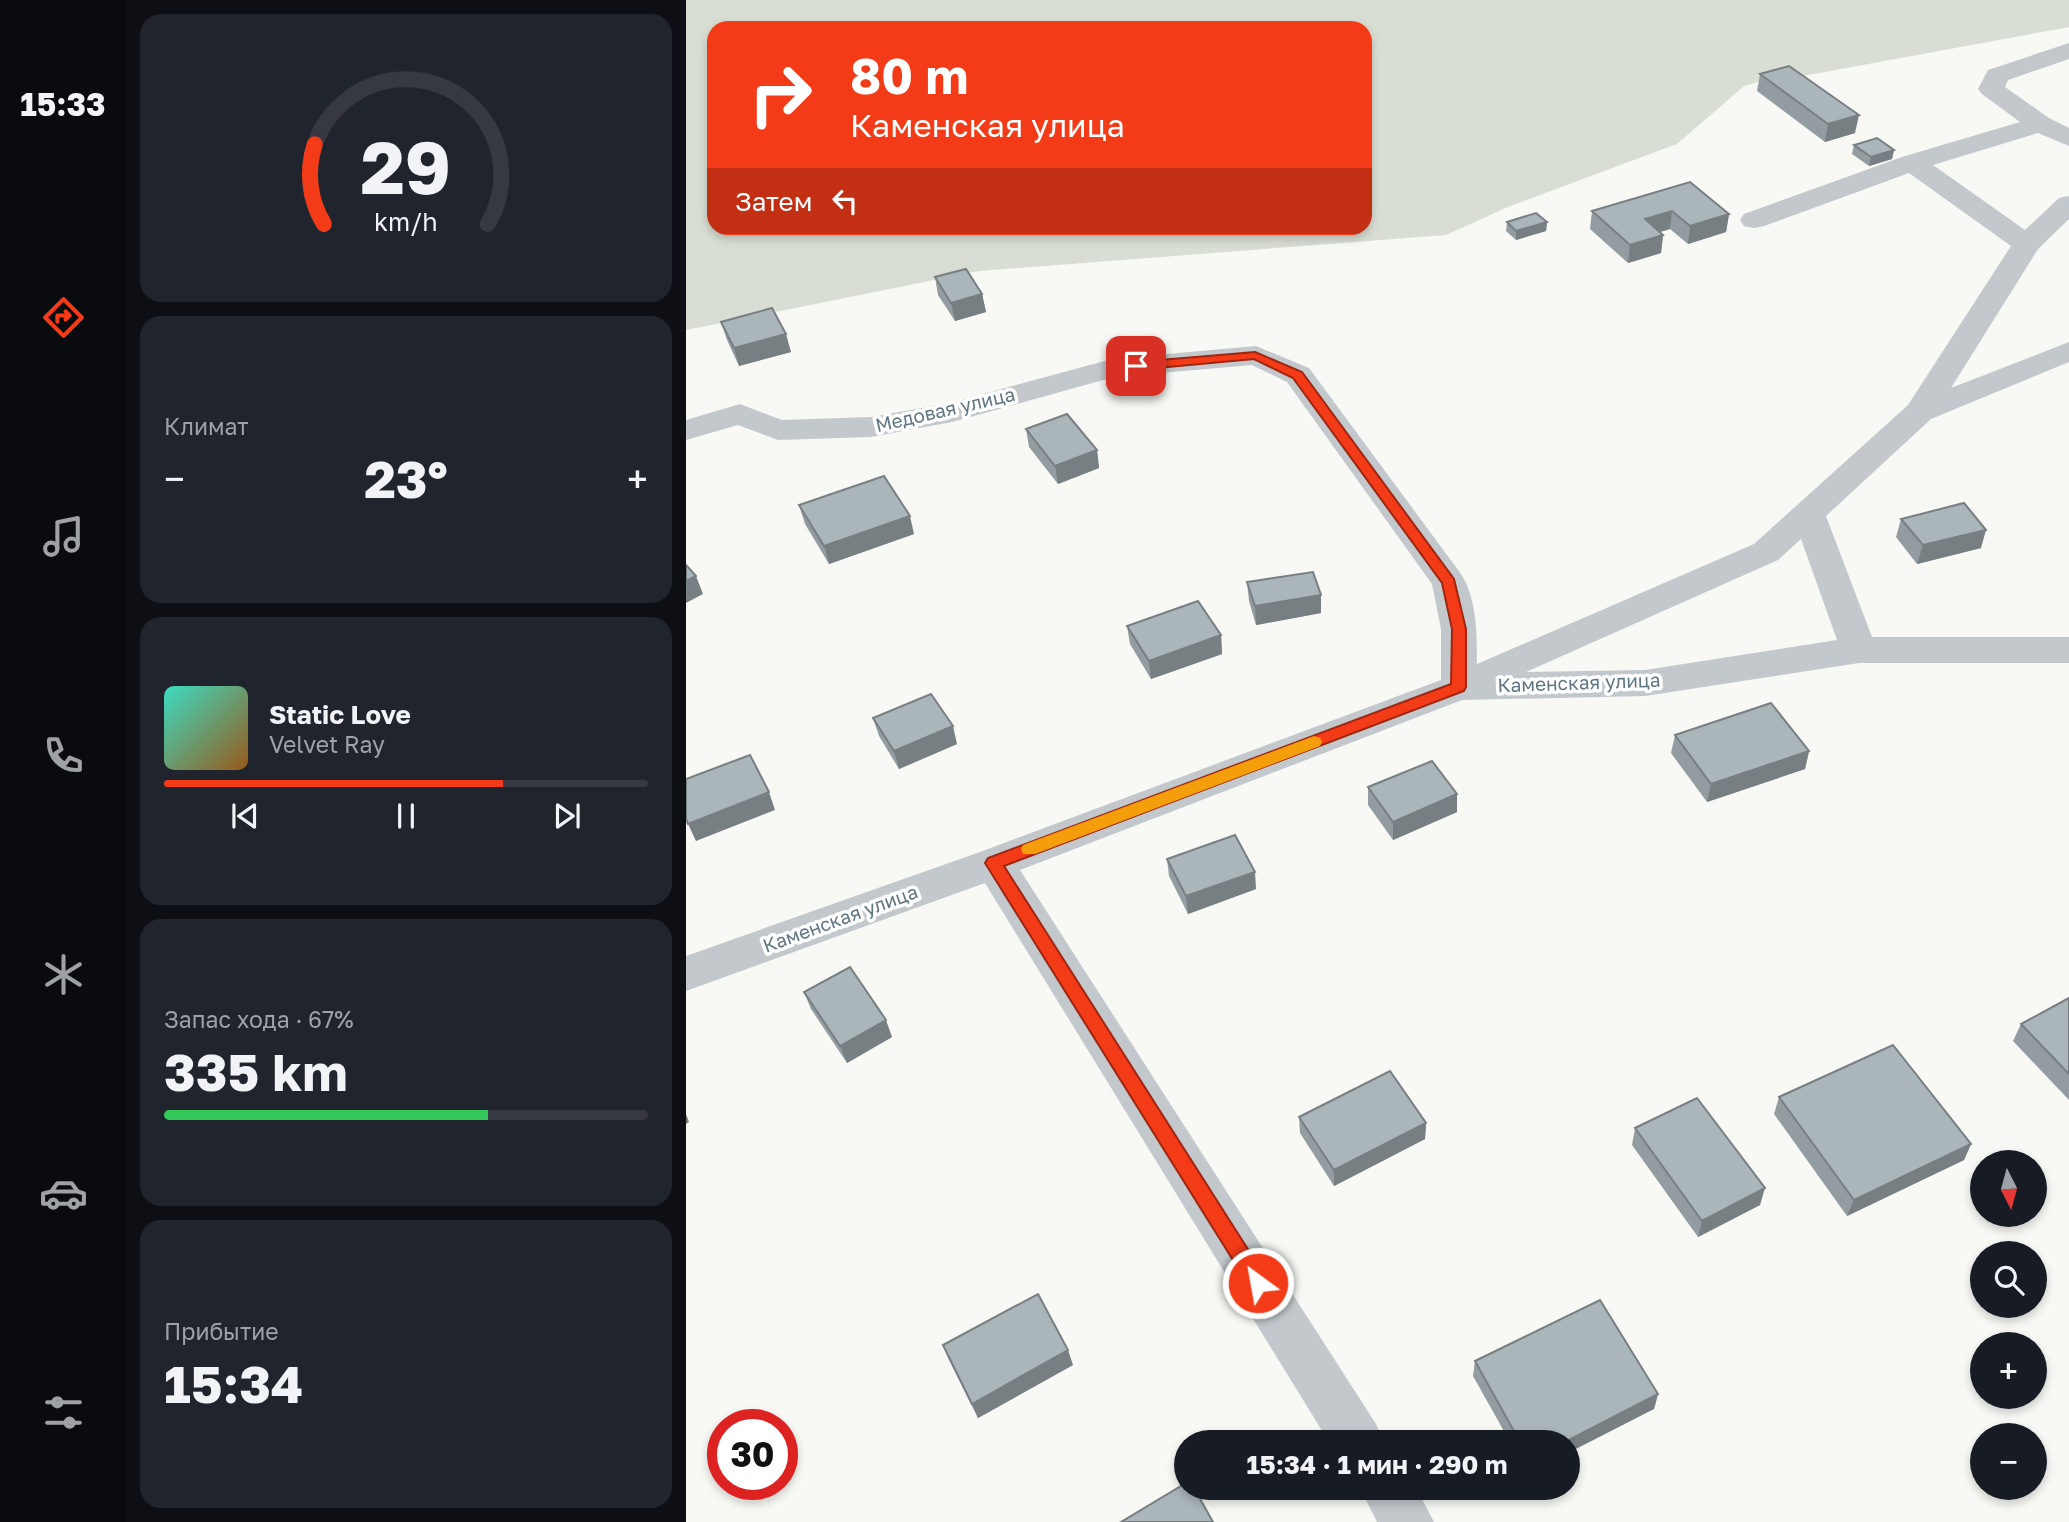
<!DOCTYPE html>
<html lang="ru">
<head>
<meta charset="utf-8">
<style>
  body { margin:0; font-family:"Golos Text",sans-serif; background:#20242c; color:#f1f3f6; height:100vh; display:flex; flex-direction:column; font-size:26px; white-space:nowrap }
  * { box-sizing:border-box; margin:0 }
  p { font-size:23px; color:#9ea1a6 }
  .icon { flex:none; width:38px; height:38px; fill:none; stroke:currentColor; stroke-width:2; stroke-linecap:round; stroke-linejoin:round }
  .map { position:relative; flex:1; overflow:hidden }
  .drawer { display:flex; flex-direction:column; gap:14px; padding:14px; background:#0d0f14; width:560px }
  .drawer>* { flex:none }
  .top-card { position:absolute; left:21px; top:21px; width:665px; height:214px; border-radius:21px; box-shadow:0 4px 10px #0003; background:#f43b18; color:#fff; overflow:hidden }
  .needle { width:46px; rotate:174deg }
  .buttons { position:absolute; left:1284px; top:1150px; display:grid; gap:14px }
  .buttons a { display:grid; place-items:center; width:77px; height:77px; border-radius:50%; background:#171b24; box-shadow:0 4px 10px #0003; font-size:35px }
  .speed { position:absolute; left:21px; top:1409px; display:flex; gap:14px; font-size:35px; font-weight:700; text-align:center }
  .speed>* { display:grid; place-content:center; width:91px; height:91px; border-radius:50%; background:#171b24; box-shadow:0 4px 10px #0003; line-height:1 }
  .speed .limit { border:10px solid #d22; background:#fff; color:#111 }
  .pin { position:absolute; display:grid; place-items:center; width:60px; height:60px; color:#fff; margin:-30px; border-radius:14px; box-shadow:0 4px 10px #0006 }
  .me { position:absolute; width:77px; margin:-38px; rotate:328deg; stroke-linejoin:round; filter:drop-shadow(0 0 5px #0008) }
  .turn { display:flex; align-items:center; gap:24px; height:147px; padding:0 28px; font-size:32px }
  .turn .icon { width:91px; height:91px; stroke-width:2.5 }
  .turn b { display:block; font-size:49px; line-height:60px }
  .then { display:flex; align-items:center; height:66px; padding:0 28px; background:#0003; gap:14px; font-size:26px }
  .big { font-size:52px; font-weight:700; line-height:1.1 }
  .drawer .widget { flex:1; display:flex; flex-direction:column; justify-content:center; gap:10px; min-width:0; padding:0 24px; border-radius:21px; background:#20242c }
  .drawer .dial { align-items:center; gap:0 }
  .dial svg { height:182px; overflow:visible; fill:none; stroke:#363941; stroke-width:7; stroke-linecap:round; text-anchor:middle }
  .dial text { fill:#f1f3f6; stroke:none }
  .song { display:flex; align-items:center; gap:21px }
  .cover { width:84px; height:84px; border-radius:10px; background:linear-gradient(135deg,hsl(170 70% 55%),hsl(30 70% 35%)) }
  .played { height:7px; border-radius:4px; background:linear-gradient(90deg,#f43b18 70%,#363941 70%) }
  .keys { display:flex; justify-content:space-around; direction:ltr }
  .heat { display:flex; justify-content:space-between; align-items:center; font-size:38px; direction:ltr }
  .charge { height:10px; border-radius:5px; background:linear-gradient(90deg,#34c759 67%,#363941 0) }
  .trip { position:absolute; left:488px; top:1430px; width:406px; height:70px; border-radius:35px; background:#171b24; box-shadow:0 4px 10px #0003; font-weight:700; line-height:70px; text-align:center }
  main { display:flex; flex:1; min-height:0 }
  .tabs { display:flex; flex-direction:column; width:126px; justify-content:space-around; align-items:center; background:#090b0e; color:#9ea1a6 }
  .tabs .icon { width:49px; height:49px }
  .tabs .on { color:#f43b18 }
  .tabs b { font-size:32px; color:#f1f3f6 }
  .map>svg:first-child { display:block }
  .green { fill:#d8ded3; fill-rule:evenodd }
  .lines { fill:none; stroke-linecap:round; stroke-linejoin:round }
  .minor { fill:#c2c8cb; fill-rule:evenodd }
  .wall { fill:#939da1 }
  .shaded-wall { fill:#787f83 }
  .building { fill:#abb6bb; stroke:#787f83; stroke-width:2 }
  .route { fill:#f43b18; stroke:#9f2610; stroke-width:2 }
  .slow { fill:#f59e0b }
  .labels { text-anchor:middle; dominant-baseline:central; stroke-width:7; stroke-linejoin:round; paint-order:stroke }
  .street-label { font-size:19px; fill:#607683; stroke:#fff }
</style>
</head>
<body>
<main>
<nav class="tabs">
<b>15:33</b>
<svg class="icon on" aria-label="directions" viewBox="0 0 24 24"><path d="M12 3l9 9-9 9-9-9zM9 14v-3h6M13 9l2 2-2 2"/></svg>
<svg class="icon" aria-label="music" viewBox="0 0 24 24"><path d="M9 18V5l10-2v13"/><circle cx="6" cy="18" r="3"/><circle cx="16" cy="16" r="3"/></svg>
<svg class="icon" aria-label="phone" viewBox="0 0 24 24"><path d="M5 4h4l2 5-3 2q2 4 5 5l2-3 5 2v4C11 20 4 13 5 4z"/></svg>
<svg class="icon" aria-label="climate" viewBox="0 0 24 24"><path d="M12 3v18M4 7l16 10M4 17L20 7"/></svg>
<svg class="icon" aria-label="car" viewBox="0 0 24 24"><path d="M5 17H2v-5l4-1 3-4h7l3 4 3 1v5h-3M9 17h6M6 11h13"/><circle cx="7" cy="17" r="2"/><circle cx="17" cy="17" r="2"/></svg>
<svg class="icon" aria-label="filters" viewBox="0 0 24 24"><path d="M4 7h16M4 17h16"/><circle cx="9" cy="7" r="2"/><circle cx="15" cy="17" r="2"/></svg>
</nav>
<section class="drawer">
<div class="widget dial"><svg viewBox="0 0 100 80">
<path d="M14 69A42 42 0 1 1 86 69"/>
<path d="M14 69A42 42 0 0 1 10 34" stroke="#f43b18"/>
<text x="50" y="56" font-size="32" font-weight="700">29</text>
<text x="50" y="72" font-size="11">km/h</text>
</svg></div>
<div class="widget"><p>Климат</p>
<div class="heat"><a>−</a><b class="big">23°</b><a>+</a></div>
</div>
<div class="widget">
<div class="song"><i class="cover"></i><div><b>Static Love</b><p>Velvet Ray</p></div></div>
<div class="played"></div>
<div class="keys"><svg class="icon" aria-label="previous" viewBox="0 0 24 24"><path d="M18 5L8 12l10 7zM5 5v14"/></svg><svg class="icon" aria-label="pause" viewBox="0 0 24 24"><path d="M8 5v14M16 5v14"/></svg><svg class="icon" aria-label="next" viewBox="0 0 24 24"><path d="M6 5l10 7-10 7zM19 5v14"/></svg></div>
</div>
<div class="widget"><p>Запас хода · 67%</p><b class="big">335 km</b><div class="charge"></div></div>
<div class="widget"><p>Прибытие</p><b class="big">15:34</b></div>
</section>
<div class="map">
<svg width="1383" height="1522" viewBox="0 0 1383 1522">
  <rect width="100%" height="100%" fill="#f8f8f4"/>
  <path class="green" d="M 0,0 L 1383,0 L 1383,27 L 1117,76 L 1087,77 L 1058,86 L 991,144 L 822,207 L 760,235 L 293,271 L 0,330 ZM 28,28 L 679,28 L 679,228 L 28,228 Z"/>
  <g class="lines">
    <g class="minor">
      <path d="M 1383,43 L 1383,59 L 1322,80 L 1319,87 L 1363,118 L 1383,128 L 1383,146 L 1352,133 L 1247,165 L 1339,230 L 1373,198 L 1383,196 L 1383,219 L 1352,249 L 1265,388 L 1383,342 L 1383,362 L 1245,419 L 1140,516 L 1186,637 L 1383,637 L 1383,663 L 1173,663 L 959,696 L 776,700 L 334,870 L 690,1424 L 698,1442 L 643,1442 L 299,883 L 0,991 L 0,956 L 294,852 L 755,680 L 755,629 L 746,584 L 601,382 L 566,365 L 428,377 L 266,422 L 185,437 L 92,440 L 52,425 L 0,440 L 0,420 L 54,404 L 96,420 L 185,417 L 264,403 L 426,359 L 570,346 L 623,368 L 775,574 C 791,599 791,635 791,664 L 1068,544 L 1222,405 L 1325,246 L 1223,173 L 1078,226 L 1068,228 L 1058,226 L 1054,220 L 1058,214 L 1216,157 L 1334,122 L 1296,94 L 1292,89 L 1302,70 ZM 1115,539 L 1151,640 L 959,670 L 840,672 L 1092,560 Z"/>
      <polygon points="674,1488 730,1488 748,1522 691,1522"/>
    </g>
  </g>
  <g class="wall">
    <polygon points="1074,74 1169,133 1139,142 1071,91"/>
    <polygon points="1168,145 1208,150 1206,159 1183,166 1166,154"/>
    <polygon points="1004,182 1043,214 1040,232 1002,244 984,229 974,232 977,235 975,253 942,263 904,229 906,211"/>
    <polygon points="821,222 861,222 860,231 830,240 820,231"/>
    <polygon points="249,277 296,294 300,312 269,321 252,295"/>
    <polygon points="35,322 105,352 53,366 41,340"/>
    <polygon points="340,429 411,450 413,468 372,484 343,447"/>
    <polygon points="113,505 228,534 143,564 119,524"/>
    <polygon points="1215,519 1295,548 1231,564 1210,537"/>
    <polygon points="561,582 635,613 570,625 563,601"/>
    <polygon points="441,626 535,635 536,654 465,679 444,644"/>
    <polygon points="187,718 271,744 213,769 193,736"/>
    <polygon points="989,735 1123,751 1119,769 1021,802 985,753"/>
    <polygon points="682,787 771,794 771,812 707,840 682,805"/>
    <polygon points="481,859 570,889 502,914 483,876"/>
    <polygon points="118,992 206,1037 161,1063 125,1009"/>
    <polygon points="1383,998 1383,1100 1327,1041 1335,1024"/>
    <polygon points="1093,1097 1285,1144 1278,1160 1161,1216 1088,1114"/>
    <polygon points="613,1117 740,1123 739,1139 648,1186 614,1133"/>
    <polygon points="949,1128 1074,1205 1012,1237 946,1145"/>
    <polygon points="257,1345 387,1365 292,1418 263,1360"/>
    <polygon points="789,1361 972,1394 968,1409 882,1442 824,1442 787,1376"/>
  </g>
  <g class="shaded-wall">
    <polygon points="1173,115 1169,133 1139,142 1142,124"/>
    <polygon points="1208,150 1206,159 1183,166 1185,157"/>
    <polygon points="986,211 984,229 957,237 959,219"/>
    <polygon points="1043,214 1040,232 1002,244 1004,226"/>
    <polygon points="861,222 860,231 830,240 830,231"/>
    <polygon points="977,235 975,253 942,263 944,245"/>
    <polygon points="296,294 300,312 269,321 265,303"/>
    <polygon points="100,334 105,352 53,366 48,348"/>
    <polygon points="411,450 413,468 372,484 369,466"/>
    <polygon points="224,516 228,534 143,564 138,546"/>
    <polygon points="1300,530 1295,548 1231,564 1237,545"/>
    <polygon points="10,576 17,594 0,603 0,581"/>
    <polygon points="635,595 635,613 570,625 569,606"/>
    <polygon points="535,635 536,654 465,679 463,661"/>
    <polygon points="267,726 271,744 213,769 208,751"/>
    <polygon points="1123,751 1119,769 1021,802 1025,784"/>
    <polygon points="83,792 89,810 10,841 2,824"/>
    <polygon points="771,794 771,812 707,840 707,822"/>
    <polygon points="569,872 570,889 502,914 500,896"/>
    <polygon points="200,1020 206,1037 161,1063 154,1046"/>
    <polygon points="0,1114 3,1122 0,1124"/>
    <polygon points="740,1123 739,1139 648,1186 648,1170"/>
    <polygon points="1285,1144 1278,1160 1161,1216 1168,1200"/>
    <polygon points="1079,1188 1074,1205 1012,1237 1016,1221"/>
    <polygon points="382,1350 387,1365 292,1418 286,1404"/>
    <polygon points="972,1394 968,1409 882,1453 882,1442 879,1442"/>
  </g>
  <g class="building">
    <polygon points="1103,66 1173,115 1142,124 1074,74"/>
    <polygon points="1191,138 1208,150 1185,157 1168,145"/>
    <polygon points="1004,182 1043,214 1004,226 986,211 959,219 977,235 944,245 906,211"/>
    <polygon points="850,213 861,222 830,231 821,222"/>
    <polygon points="280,269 296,294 265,303 249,277"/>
    <polygon points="86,308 100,334 48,348 35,322"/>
    <polygon points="381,414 411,450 369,466 340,429"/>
    <polygon points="198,476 224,516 138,546 113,505"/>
    <polygon points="1278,503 1300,530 1237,545 1215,519"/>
    <polygon points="0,565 10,576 0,581"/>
    <polygon points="627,572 635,595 569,606 561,582"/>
    <polygon points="512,601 535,635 463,661 441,626"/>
    <polygon points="245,694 267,726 208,751 187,718"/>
    <polygon points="1085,703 1123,751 1025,784 989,735"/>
    <polygon points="64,755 83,792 2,824 0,819 0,779"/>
    <polygon points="746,761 771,794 707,822 682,787"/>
    <polygon points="549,835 569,872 500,896 481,859"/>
    <polygon points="164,967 200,1020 154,1046 118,992"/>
    <polygon points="1383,998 1383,1074 1335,1024"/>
    <polygon points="1207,1045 1285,1144 1168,1200 1093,1097"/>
    <polygon points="704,1071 740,1123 648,1170 613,1117"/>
    <polygon points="1011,1098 1079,1188 1016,1221 949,1128"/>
    <polygon points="352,1294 382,1350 286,1404 257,1345"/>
    <polygon points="914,1300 972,1394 879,1442 834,1442 789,1361"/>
    <polygon points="500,1483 500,1488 508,1488 527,1522 435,1522"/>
  </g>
  <polygon class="route" points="569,352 616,372 768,579 780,629 780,687 778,691 318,866 579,1276 582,1283 579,1289 572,1292 565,1289 299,863 302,858 765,684 766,629 756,583 607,378 568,359 450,370 443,366 450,362"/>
  <polygon class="slow" points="628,736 634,738 636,742 634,746 349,854 337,854 335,849 337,845"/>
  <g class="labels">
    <g class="street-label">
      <text transform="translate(259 409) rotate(-13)">Медовая улица</text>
      <text transform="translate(893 682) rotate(-2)">Каменская улица</text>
      <text transform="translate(154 918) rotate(-20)">Каменская улица</text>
    </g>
  </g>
</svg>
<div class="buttons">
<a><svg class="needle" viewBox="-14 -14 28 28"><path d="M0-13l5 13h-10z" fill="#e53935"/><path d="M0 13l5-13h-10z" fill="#9ea1a6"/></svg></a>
<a><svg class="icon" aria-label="search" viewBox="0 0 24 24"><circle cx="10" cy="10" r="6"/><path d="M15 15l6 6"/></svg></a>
<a>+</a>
<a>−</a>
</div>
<div class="speed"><div class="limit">30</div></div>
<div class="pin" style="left:450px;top:366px;background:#d93025"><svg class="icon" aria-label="arrive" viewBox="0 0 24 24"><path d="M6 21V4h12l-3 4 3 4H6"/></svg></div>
<svg class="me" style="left:572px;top:1283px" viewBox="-20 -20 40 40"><circle r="17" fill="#f43b18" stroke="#fff" stroke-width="3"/><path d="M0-11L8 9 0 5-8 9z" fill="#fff"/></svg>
<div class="trip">15:34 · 1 мин · 290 m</div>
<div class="top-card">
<div class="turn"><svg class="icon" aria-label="right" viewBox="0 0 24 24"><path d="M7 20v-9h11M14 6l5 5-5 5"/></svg><div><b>80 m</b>Каменская улица</div></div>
<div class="then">Затем<svg class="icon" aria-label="left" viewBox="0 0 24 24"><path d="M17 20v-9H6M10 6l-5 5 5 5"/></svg></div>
</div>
</div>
</main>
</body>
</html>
